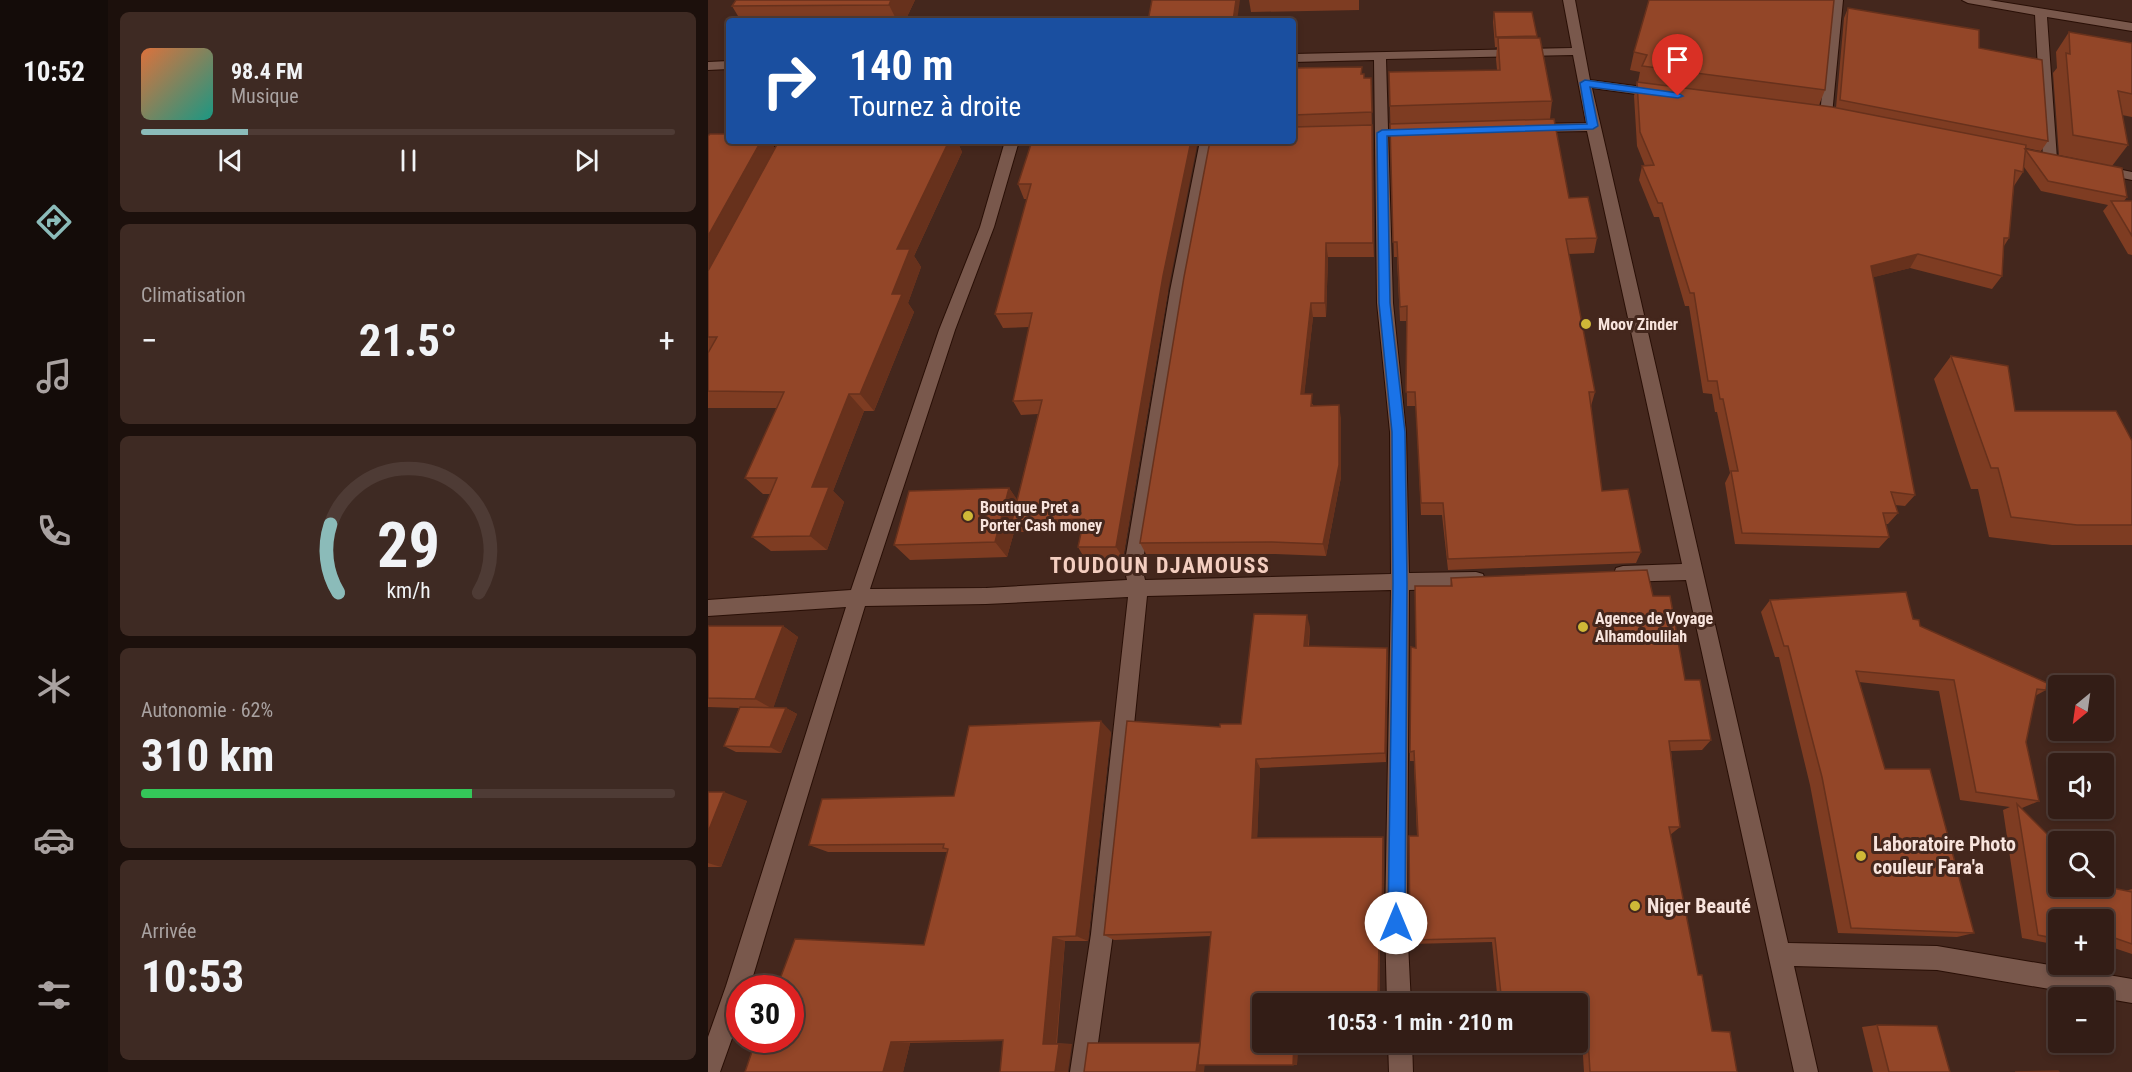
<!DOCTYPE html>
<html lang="fr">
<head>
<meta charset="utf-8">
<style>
  body { margin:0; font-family:"Roboto Condensed",sans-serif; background:#3e2a23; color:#f1f3f6; height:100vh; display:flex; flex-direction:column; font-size:22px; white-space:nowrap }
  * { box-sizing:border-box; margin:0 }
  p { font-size:20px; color:#a9a2a1 }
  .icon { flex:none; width:33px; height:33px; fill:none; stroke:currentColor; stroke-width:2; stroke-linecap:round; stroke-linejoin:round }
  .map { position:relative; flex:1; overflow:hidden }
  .sheet { display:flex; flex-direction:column; gap:12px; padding:12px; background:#1c100c; width:600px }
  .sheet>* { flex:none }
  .banner { position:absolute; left:18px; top:18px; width:570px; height:126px; border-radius:6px; box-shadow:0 3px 9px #0003,0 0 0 2px #4e3b35; background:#1a4fa0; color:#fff; overflow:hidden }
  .needle { width:39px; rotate:209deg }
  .controls { position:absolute; left:1340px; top:675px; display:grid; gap:12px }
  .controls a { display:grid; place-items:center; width:66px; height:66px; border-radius:6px; background:#331d16; box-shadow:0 3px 9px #0003,0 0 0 2px #4e3b35; font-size:30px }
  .speed { position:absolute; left:18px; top:975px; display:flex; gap:12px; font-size:30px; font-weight:700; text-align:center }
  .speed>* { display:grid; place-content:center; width:78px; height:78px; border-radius:50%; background:#331d16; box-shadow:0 3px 9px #0003,0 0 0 2px #4e3b35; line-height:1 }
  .speed .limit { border:9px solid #d22; background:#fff; color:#111 }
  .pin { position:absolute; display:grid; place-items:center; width:51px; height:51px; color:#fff; margin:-62px -26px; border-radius:50% 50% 50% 0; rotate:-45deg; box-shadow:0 0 6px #0007 }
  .pin .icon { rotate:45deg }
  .me { position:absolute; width:66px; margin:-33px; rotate:0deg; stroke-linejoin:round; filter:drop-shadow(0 0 4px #0008) }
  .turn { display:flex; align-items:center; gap:21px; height:126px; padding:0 24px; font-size:27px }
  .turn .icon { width:78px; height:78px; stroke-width:2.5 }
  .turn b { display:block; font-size:42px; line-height:51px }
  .big { font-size:45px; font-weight:700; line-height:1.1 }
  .sheet .card { flex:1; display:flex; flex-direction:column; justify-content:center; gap:9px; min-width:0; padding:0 21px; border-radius:9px; background:#3e2a23 }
  .sheet .dial { align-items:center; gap:0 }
  .dial svg { height:156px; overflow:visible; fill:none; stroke:#4e3b35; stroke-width:7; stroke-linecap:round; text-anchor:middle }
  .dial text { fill:#f1f3f6; stroke:none }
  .song { display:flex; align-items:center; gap:18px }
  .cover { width:72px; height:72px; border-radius:9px; background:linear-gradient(135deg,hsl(20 70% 55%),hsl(170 70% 35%)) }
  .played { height:6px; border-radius:3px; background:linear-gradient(90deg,#8bbbb9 20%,#4e3b35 20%) }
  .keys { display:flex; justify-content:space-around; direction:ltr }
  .heat { display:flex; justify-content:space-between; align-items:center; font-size:33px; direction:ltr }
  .charge { height:9px; border-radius:4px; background:linear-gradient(90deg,#34c759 62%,#4e3b35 0) }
  .trip { position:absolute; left:544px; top:993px; width:336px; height:60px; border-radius:6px; background:#331d16; box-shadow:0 3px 9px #0003,0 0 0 2px #4e3b35; font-weight:700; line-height:60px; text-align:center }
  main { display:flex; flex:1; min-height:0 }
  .dock { display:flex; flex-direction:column; width:108px; justify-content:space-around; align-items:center; background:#140c09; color:#a9a2a1 }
  .dock .icon { width:42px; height:42px }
  .dock .selected { color:#8bbbb9 }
  .dock b { font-size:27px; color:#f1f3f6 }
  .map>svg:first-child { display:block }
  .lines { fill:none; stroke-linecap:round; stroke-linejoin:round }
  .minor-casing { stroke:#290f06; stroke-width:2 }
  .minor { fill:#79584c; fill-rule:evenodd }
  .wall { fill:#7e3c22 }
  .shaded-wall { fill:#67311c }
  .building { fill:#934628; stroke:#67311c; stroke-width:1.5 }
  .route { fill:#1a73e8; stroke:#114b97; stroke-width:1.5 }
  .poi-dot { fill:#cfb837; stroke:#44271d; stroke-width:2 }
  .labels { text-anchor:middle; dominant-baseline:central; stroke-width:6; stroke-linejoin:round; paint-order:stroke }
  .poi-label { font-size:16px; font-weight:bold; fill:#f8e4dd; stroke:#44271d; text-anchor:start }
  .near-poi-label { font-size:20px; font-weight:bold; fill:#f8e4dd; stroke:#44271d; text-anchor:start }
  .district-label { font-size:22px; font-weight:bold; letter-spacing:1.5px; fill:#f4cec0; stroke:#44271d }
</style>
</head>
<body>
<main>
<nav class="dock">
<b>10:52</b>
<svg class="icon selected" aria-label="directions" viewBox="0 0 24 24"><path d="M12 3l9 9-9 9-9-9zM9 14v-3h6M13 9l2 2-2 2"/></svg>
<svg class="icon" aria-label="music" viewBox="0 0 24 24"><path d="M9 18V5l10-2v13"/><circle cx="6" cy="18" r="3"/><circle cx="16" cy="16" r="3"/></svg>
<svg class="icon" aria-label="phone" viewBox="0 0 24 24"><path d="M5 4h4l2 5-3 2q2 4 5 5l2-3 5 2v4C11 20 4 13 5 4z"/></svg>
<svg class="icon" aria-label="climate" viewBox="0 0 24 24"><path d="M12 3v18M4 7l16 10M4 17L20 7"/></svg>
<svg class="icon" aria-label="car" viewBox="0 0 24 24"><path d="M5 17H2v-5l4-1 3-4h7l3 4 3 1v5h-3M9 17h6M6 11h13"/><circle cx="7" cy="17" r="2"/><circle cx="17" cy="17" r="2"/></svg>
<svg class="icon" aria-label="filters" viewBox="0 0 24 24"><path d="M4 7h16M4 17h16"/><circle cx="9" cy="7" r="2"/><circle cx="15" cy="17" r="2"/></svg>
</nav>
<section class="sheet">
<div class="card">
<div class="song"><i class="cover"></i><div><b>98.4 FM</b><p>Musique</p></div></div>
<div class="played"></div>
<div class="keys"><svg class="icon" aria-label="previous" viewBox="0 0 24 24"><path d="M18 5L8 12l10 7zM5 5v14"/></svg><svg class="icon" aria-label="pause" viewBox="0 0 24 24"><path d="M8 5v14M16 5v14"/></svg><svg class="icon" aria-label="next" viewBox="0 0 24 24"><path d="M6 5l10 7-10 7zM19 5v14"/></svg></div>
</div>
<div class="card"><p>Climatisation</p>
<div class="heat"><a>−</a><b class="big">21.5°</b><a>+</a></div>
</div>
<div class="card dial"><svg viewBox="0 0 100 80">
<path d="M14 69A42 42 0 1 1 86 69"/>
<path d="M14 69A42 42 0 0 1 10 34" stroke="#8bbbb9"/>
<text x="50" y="56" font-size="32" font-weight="700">29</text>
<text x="50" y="72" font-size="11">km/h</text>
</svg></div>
<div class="card"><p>Autonomie · 62%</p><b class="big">310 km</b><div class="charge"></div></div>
<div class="card"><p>Arrivée</p><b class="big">10:53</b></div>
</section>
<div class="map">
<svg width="1424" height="1072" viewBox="0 0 1424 1072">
  <rect width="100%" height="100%" fill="#44271d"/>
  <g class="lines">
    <g class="minor-casing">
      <g id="minor">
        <polygon points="855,0 867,0 882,80 950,89 956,93 950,97 884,88 1080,943 1229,946 1424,979 1424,1003 1229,970 1086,966 1110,1072 1086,1072 978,580 915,582 908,580 906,574 908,568 915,566 974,564 879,131 824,132 817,128 824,124 878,123 865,55 678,59 685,303 698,432 701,573 768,572 775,574 777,580 775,586 768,588 701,590 699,923 703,1004 679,1004 677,923 683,590 439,596 405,934 386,1072 362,1072 383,934 420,597 278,604 157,606 42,986 41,988 32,988 32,1016 12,1072 0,1072 0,1037 18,986 138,607 0,616 0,600 143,590 231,330 272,227 297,141 311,141 286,227 247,330 162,589 278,588 419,580 416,567 462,291 492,141 506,141 478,291 434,567 437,580 683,574 682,432 669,303 666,60 585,62 585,54 864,48"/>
        <polygon points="1123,0 1135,0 1124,115 1118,119 1112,115"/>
        <polygon points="1254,0 1281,0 1424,23 1424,31 1339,17 1349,159 1347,162 1337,162 1335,159 1327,15 1260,3"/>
        <polygon points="21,61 21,69 0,70 0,62"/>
        <polygon points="21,139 21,141 103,141 96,145 0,148 0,140"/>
        <polygon points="1390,165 1424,172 1424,180 1385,172 1383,169 1385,166"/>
        <polygon points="680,1042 704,1042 705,1072 681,1072"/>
      </g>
    </g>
    <use href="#minor" class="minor"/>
  </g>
  <g class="wall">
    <polygon points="28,0 207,0 197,21 33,21 24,6"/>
    <polygon points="541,0 651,0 651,10 543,12"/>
    <polygon points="1140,8 1271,48 1340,141 1333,151 1318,148 1318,149 1419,197 1416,201 1424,201 1424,255 1420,254 1395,211 1400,205 1333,191 1316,167 1315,172 1306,186 1301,238 1296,246 1294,276 1284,289 1202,268 1165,277 1207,495 1197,506 1187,505 1190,513 1180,524 1178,524 1181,537 1171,548 1027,544 1017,483 1022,473 1009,412 1007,412 1004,394 995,393 981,306 977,306 951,217 946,217 931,180 934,166 937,166 929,146 926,96 929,82 930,82 932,72 922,70 926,52 1117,90 1111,105 1128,108 1136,18"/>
    <polygon points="786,12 829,36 844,101 842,119 861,198 889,238 886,253 860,254 887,392 883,406 882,406 894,491 933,552 928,563 740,570 734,515 713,515 708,406 699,406 698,321 692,321 689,257 686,257 681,72 789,70 788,59 789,47 787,47 785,22"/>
    <polygon points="1361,32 1424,43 1424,117 1414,115 1420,145 1404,166 1351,155 1345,73 1349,68 1348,52"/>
    <polygon points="654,67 654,74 657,78 663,78 666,257 620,257 618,317 605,317 596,394 606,406 633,418 633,477 618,556 567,554 438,554 432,543 585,141 585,68"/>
    <polygon points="0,136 21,141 62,141 67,148 71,141 249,141 254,152 206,256 213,267 200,303 206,312 166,411 156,411 125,491 136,502 119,550 63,551 44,537 63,494 55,494 37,478 69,408 0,408"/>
    <polygon points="324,141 460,291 415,558 377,559 370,547 373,531 313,532 308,525 299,557 202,560 186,545 301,488 309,500 330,414 313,415 305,401 321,327 295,328 287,314 319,199 316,199 310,184"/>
    <polygon points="1243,356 1307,411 1424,441 1424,545 1344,545 1281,537 1270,489 1263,489 1226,379"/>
    <polygon points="743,578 945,596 977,680 1003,740 994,750 963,751 972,827 962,835 990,975 1004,1031 1029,1072 876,1072 873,1024 870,1024 870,1004 790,1004 784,942 702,944 709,836 706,761 702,761 702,752 708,648 742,586"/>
    <polygon points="1062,600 1205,619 1212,626 1338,690 1327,696 1318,742 1331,801 1314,808 1350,886 1417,891 1424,889 1424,954 1400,946 1401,948 1395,949 1395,920 1350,920 1350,945 1314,938 1295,810 1302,807 1252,800 1231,691 1151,682 1177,769 1266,933 1249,937 1130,933 1102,785 1071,657 1067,657 1053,612"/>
    <polygon points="0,626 75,626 90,637 65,708 78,708 89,714 73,753 28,752 16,746 31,708 0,707"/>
    <polygon points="602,627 601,646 679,648 680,659 678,762 552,768 549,838 675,837 676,844 675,945 672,945 672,996 592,996 592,1004 555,1004 555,1042 590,1042 589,1065 497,1065 492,1043 503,936 406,940 396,935 512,727 533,724"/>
    <polygon points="403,732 380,941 357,941 349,1044 364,1044 295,1041 202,1043 195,1072 37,1072 72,979 216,945 239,852 120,852 101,845 246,796"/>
    <polygon points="0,792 39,801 13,867 0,867"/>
    <polygon points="1169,1025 1242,1072 1165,1072 1154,1027"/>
  </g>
  <g class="shaded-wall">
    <polygon points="183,0 207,0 197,21 189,21 181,5"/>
    <polygon points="528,0 532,0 529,21 525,21"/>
    <polygon points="664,125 665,140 666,257 665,243"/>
    <polygon points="53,141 62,141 70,152 0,284 0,236"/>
    <polygon points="241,141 249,141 254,152 206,256 213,267 200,303 206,312 166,411 152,394 184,294 189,249"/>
    <polygon points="483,141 490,141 460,291 415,558 408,547 455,276"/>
    <polygon points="618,243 620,257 618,317 617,303"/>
    <polygon points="1210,254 1202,268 1155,280 1163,266"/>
    <polygon points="603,303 605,317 595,407 593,394"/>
    <polygon points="141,394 156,411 125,491 136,502 119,550 102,536 104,487"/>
    <polygon points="631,405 633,418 633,477 618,556 615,544"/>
    <polygon points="301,488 313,505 304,521 308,525 299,557 287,542"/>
    <polygon points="599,615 602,627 599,657 596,646"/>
    <polygon points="75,626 90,637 65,709 47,699"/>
    <polygon points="679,648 680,659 678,762 677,753"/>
    <polygon points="78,708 89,714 73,753 62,747"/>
    <polygon points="393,721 403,732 380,941 368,936"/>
    <polygon points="548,759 552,768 549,845 544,838"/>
    <polygon points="16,792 39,801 13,867 0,863 0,832"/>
    <polygon points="675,837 676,844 675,945 674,941"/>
    <polygon points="345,937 357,941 348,1045 335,1044"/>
    <polygon points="671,941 672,945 672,996 670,994"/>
    <polygon points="588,994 592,996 592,1004 588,1004"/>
    <polygon points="183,1042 202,1043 195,1072 175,1072"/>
    <polygon points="586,1042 590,1042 589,1065 585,1065"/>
    <polygon points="492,1043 499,1044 496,1072 488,1072"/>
    <polygon points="351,1044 364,1044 360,1072 347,1072"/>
  </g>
  <g class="building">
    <polygon points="28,0 183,0 181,5 24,6"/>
    <polygon points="444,0 528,0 525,21 440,21"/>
    <polygon points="941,0 1126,0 1117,90 934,66 939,55 926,52"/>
    <polygon points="1140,8 1271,30 1271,48 1334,60 1340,141 1132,100"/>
    <polygon points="786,12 824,12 829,36 788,37"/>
    <polygon points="1361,32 1424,43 1424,94 1410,91 1420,145 1365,135 1358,53 1362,54"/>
    <polygon points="790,38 832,38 844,101 682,106 681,72 792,70"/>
    <polygon points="654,67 653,74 656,74 656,78 663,78 664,112 585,115 585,68"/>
    <polygon points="929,82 1124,107 1318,145 1315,172 1307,170 1301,238 1296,238 1294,276 1210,254 1163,266 1207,495 1183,492 1190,513 1175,513 1181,537 1034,533 1023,471 1030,471 1015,399 1012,399 1009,381 1000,381 986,293 982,293 954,203 950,203 934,166 946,165 932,132"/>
    <polygon points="846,119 861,198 880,197 889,238 858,239 887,392 881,392 894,491 920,489 933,552 740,559 735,503 713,503 707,392 698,392 699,306 692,307 689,242 685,242 682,124"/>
    <polygon points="664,125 665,243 618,243 617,303 603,303 593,394 604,394 603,406 631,405 631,465 615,544 564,542 432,543 476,277 502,141 585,141 585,127"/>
    <polygon points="2,134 21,134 21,141 53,141 0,236 0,136"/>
    <polygon points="71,141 241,141 189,249 202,249 184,294 194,294 152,394 141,394 104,487 121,487 102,536 44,537 69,478 37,478 76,392 0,391 0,353 9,337 0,337 0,271"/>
    <polygon points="324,141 483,141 455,276 408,547 370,547 376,519 304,521 334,400 305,401 324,313 287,314 323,184 310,184"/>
    <polygon points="1317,149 1414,168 1419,197 1340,181"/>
    <polygon points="1403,201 1424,201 1424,236"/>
    <polygon points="1243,356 1300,366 1307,411 1408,411 1424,441 1424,525 1369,525 1303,517 1290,468 1283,468"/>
    <polygon points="301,488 287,542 186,545 201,491"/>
    <polygon points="939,570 945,596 962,596 977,680 992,680 1003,740 961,741 972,827 961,827 990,975 994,975 1004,1031 1022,1032 1029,1072 882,1072 879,1022 870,1023 870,1004 794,1004 787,938 702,940 701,836 710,836 706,751 702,752 703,647 708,648 707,586 744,586 743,578"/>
    <polygon points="1198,592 1205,619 1211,620 1212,626 1339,683 1338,690 1329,689 1318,742 1331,801 1268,792 1246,680 1148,671 1177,769 1222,769 1266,933 1143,928 1114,777 1080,646 1076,646 1062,600"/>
    <polygon points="546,614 599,615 596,646 679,648 677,753 548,759 544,838 675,837 674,941 671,941 670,994 588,994 588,1004 555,1004 555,1042 586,1042 585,1065 490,1065 503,932 396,935 419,721 512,727 512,724 533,724"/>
    <polygon points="0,626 75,626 47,699 0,698"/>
    <polygon points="32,707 78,708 62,747 16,746"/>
    <polygon points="393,721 368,936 345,937 335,1044 351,1044 347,1072 292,1072 295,1040 183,1042 175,1072 37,1072 48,1040 82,1040 82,988 66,988 69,979 72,979 87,939 216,945 240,849 235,848 236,844 101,845 114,799 246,796 261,726"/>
    <polygon points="0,792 16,792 0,832"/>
    <polygon points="1309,804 1350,845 1350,886 1395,886 1424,892 1424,944 1398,935 1401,948 1395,947 1395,920 1350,920 1350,939 1330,935"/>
    <polygon points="1169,1025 1229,1026 1242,1072 1181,1072"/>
    <polygon points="380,1043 492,1043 488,1072 376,1072"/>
    <polygon points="1350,1071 1351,1072 1307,1072"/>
  </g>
  <polygon class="route" points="877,80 970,93 975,96 970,98 882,87 890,126 885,129 679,136 682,303 697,432 699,583 697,923 695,929 688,932 682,929 680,923 685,583 684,432 671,303 669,133 674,130 879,124 872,83"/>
  <g class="poi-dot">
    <circle cx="878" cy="324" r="6"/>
    <circle cx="260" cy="516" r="6"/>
    <circle cx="875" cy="627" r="6"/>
    <circle cx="1153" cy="856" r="6"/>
    <circle cx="927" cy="906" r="6"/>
  </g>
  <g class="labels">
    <g class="poi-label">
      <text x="890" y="324">Moov Zinder</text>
      <text x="272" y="507">Boutique Pret a<tspan x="272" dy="18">Porter Cash money</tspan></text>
      <text x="887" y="618">Agence de Voyage<tspan x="887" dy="18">Alhamdoulilah</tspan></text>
    </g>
    <g class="near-poi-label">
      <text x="1165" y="844">Laboratoire Photo<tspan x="1165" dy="23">couleur Fara'a</tspan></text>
      <text x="939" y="906">Niger Beauté</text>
    </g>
    <g class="district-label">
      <text x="452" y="565">TOUDOUN DJAMOUSS</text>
    </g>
  </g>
</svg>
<div class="controls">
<a><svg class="needle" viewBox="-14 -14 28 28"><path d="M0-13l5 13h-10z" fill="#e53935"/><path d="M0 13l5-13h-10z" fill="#a9a2a1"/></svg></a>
<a><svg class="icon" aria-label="sound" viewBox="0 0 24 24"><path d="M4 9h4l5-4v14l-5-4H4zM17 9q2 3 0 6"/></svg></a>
<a><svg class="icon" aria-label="search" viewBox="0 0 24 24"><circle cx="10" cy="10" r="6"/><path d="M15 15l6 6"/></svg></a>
<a>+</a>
<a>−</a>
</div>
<div class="speed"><div class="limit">30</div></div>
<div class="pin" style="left:970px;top:96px;background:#d93025"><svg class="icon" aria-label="arrive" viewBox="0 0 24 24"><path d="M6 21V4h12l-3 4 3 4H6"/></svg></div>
<svg class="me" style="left:688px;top:923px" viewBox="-20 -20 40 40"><circle r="19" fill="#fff"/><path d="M0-13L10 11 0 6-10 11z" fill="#1a73e8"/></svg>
<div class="trip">10:53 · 1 min · 210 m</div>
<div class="banner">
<div class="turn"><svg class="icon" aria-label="right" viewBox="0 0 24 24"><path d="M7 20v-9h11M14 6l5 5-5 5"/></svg><div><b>140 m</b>Tournez à droite</div></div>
</div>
</div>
</main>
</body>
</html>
